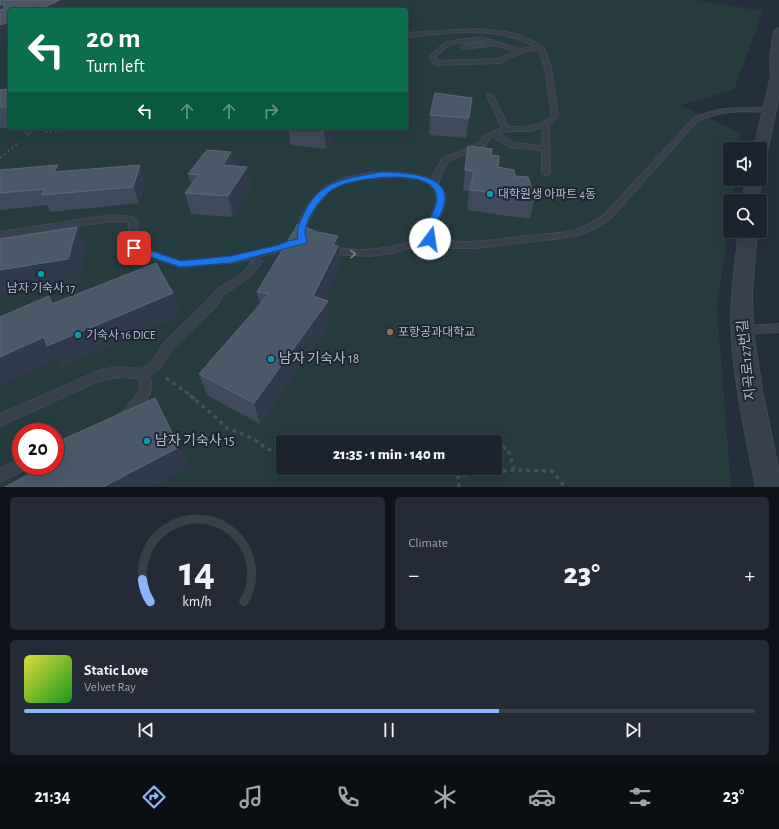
<!DOCTYPE html>
<html lang="en">
<head>
<meta charset="utf-8">
<style>
  body { margin:0; font-family:"Alegreya Sans","Noto Sans KR",sans-serif; background:#242b36; color:#f1f3f6; height:100vh; display:flex; flex-direction:column; font-size:15px; white-space:nowrap }
  * { box-sizing:border-box; margin:0 }
  p { font-size:13px; color:#a0a4aa }
  .icon { flex:none; width:22px; height:22px; fill:none; stroke:currentColor; stroke-width:2; stroke-linecap:round; stroke-linejoin:round }
  .map { position:relative; height:487px; overflow:hidden }
  .sheet { display:flex; flex-direction:column; gap:10px; padding:10px; background:#0f1319; flex:1 }
  .sheet>* { flex:none }
  .top-card { position:absolute; left:8px; top:8px; width:400px; height:122px; border-radius:4px; box-shadow:0 4px 16px #0002,0 0 0 1px #39404a; background:#0b6e4f; color:#fff; overflow:hidden }
  .fabs { position:absolute; left:723px; top:142px; display:grid; gap:8px }
  .fabs a { display:grid; place-items:center; width:44px; height:44px; border-radius:4px; background:#1b232e; box-shadow:0 4px 16px #0002,0 0 0 1px #39404a; font-size:20px }
  .speed { position:absolute; left:12px; top:423px; display:flex; gap:8px; font-size:20px; font-weight:700; text-align:center }
  .speed>* { display:grid; place-content:center; width:52px; height:52px; border-radius:50%; background:#1b232e; box-shadow:0 4px 16px #0002,0 0 0 1px #39404a; line-height:1 }
  .speed .limit { border:6px solid #d22; background:#fff; color:#111 }
  .pin { position:absolute; display:grid; place-items:center; width:34px; height:34px; color:#fff; margin:-17px; border-radius:8px; box-shadow:0 2px 6px #0006 }
  .me { position:absolute; width:44px; margin:-22px; rotate:14deg; stroke-linejoin:round; filter:drop-shadow(0 0 3px #0008) }
  .turn { display:flex; align-items:center; gap:14px; height:84px; padding:0 12px; font-size:18px }
  .turn .icon { width:52px; height:52px; stroke-width:2.5 }
  .turn b { display:block; font-size:28px; line-height:34px }
  .lanes { display:flex; align-items:center; height:38px; padding:0 12px; background:#0003; justify-content:center; gap:20px; direction:ltr }
  .lanes .off { opacity:.35 }
  .big { font-size:30px; font-weight:800; line-height:1.1 }
  .sheet .tile { flex:1; display:flex; flex-direction:column; justify-content:center; gap:6px; min-width:0; padding:0 14px; border-radius:6px; background:#242b36 }
  .sheet .dial { align-items:center; gap:0 }
  .dial svg { height:104px; overflow:visible; fill:none; stroke:#39404a; stroke-width:7; stroke-linecap:round; text-anchor:middle }
  .dial text { fill:#f1f3f6; stroke:none }
  .song { display:flex; align-items:center; gap:12px }
  .cover { width:48px; height:48px; border-radius:6px; background:linear-gradient(135deg,hsl(60 70% 55%),hsl(120 70% 35%)) }
  .played { height:4px; border-radius:2px; background:linear-gradient(90deg,#8ab4f8 65%,#39404a 65%) }
  .keys { display:flex; justify-content:space-around; direction:ltr }
  .heat { display:flex; justify-content:space-between; align-items:center; font-size:22px; direction:ltr }
  .sheet .tiles { flex:1; display:grid; gap:10px; grid-template-columns:1fr 1fr }
  .tile:last-child { grid-column:span 2 }
  .trip { position:absolute; left:276px; top:435px; width:226px; height:40px; border-radius:4px; background:#1b232e; box-shadow:0 4px 16px #0002,0 0 0 1px #39404a; font-weight:800; line-height:40px; text-align:center }
  .tab-bar { display:flex; height:64px; justify-content:space-around; align-items:center; background:#0b0e12; color:#a0a4aa }
  .tab-bar .icon { width:28px; height:28px }
  .tab-bar .current { color:#8ab4f8 }
  .tab-bar b { font-size:18px; color:#f1f3f6 }
  .map>svg:first-child { display:block }
  .green { fill:#263c3f; fill-rule:evenodd }
  .lines { fill:none; stroke-linecap:round; stroke-linejoin:round }
  .service-casing { stroke:#414a57; stroke-width:2 }
  .minor-casing { stroke:#414a57; stroke-width:2 }
  .path-far1 { stroke:#3f5557; stroke-width:2; stroke-dasharray:2.5 2.5; stroke-linecap:butt }
  .path { stroke:#3f5557; stroke-width:3.5; stroke-dasharray:4 4; stroke-linecap:butt }
  .service { fill:#38414e; fill-rule:evenodd }
  .minor { fill:#38414e; fill-rule:evenodd }
  .wall { fill:#3f4b5c }
  .shaded-wall { fill:#2f3b4b }
  .building { fill:#4b5868; stroke:#5c6777 }
  .oneway { stroke:#7c8592 }
  .route { fill:#1a73e8; stroke:#114b97 }
  .culture-dot { fill:#0f9aa8; stroke:#1d2633; stroke-width:1.5 }
  .education-dot { fill:#8d6e63; stroke:#1d2633; stroke-width:1.5 }
  .labels { text-anchor:middle; dominant-baseline:central; stroke-width:4; stroke-linejoin:round; paint-order:stroke }
  .poi-label { font-size:12px; fill:#b4bcc9; stroke:#1d2633; text-anchor:start }
  .near-poi-label { font-size:14px; fill:#b4bcc9; stroke:#1d2633; text-anchor:start }
  .near-street-label { font-size:14px; fill:#b4bcc9; stroke:#1d2633 }
</style>
</head>
<body>
<div class="map">
<svg width="779" height="487" viewBox="0 0 779 487">
  <rect width="100%" height="100%" fill="#242f3e"/>
  <path class="green" d="M 0,0 L 696,0 L 763,11 L 734,90 L 680,105 L 741,133 L 738,149 L 730,149 L 730,179 L 735,179 L 732,201 L 730,201 L 730,214 L 717,309 L 731,487 L 0,487 ZM 10,10 L 406,10 L 406,128 L 10,128 ZM 21,432 L 55,432 L 55,466 L 21,466 ZM 283,442 L 495,442 L 495,468 L 283,468 Z"/>
  <g class="lines">
    <g class="service-casing">
      <g id="service">
        <path d="M 474,29 C 497,30 525,32 544,48 L 551,68 L 558,116 L 549,125 L 550,173 L 546,175 L 542,173 L 542,150 L 510,147 L 493,137 C 488,139 488,142 484,146 C 475,154 460,154 449,161 C 443,166 441,177 438,184 C 457,201 433,220 434,237 C 464,248 499,238 529,236 C 544,234 561,234 575,230 C 586,227 596,221 605,214 L 694,118 C 718,107 743,107 769,108 L 772,110 L 769,112 L 741,111 L 722,113 L 698,120 L 611,218 L 596,228 L 579,235 L 563,238 L 476,248 L 451,248 L 430,242 L 393,253 L 369,256 L 329,254 L 326,253 L 324,251 L 326,249 C 336,246 350,250 360,250 C 383,250 404,245 425,237 C 424,220 441,211 435,190 L 428,183 L 417,179 L 403,177 L 369,178 L 343,184 L 329,191 L 317,205 L 307,223 L 305,240 L 299,240 L 300,242 L 299,244 L 284,250 L 258,257 L 262,262 L 248,278 L 223,295 L 217,305 L 173,348 L 159,369 L 149,376 C 156,391 142,415 127,420 L 123,419 L 121,415 C 126,403 147,394 138,378 L 118,377 L 98,381 L 0,426 L 0,414 L 101,370 L 118,367 L 141,369 L 151,363 L 165,342 L 209,299 L 217,289 L 242,274 L 252,262 L 250,259 L 231,263 L 180,267 L 177,266 L 131,250 L 129,248 L 129,222 L 111,221 L 0,238 L 0,232 L 111,215 L 133,217 L 137,220 L 138,246 L 180,261 L 231,257 L 279,245 L 296,239 L 299,240 C 295,231 299,222 303,214 C 309,203 317,192 327,186 C 354,169 403,169 432,179 L 436,169 L 443,158 L 464,150 L 479,143 L 484,136 L 502,128 L 487,95 L 488,94 L 493,95 L 508,127 C 526,127 538,128 552,116 L 545,68 L 539,50 L 523,52 L 500,63 L 436,65 L 433,63 L 430,56 L 446,42 L 481,37 L 519,49 L 535,47 L 532,45 C 493,25 448,33 406,37 L 406,33 ZM 481,41 L 488,43 L 464,45 L 461,47 L 464,49 L 495,45 L 515,52 L 499,59 L 438,61 L 436,56 L 450,44 ZM 543,127 L 542,146 L 515,143 L 499,134 L 507,131 L 530,131 Z"/>
        <polygon points="28,128 34,128 30,134 28,135 25,133"/>
        <polygon points="779,324 779,332 742,334 738,333 737,330 738,327 742,326"/>
        <polygon points="21,459 21,466 27,466 26,469 0,482 0,468"/>
      </g>
    </g>
    <g class="minor-casing">
      <g id="minor">
        <polygon points="779,28 779,95 767,153 765,156 760,157 760,149 754,149 771,76 770,58 774,31"/>
        <polygon points="760,176 762,179 758,201 742,201 746,179 760,179"/>
        <path d="M 739,231 L 757,231 L 752,294 L 753,331 L 762,390 L 779,472 L 779,487 L 756,487 C 745,432 732,375 731,319 C 731,289 736,260 739,231 Z"/>
      </g>
    </g>
    <g class="path-far1">
      <polyline points="45,132 95,128"/>
      <polyline points="0,158 18,143"/>
    </g>
    <g class="path">
      <polyline points="166,378 186,392"/>
      <polyline points="195,399 186,392 219,420 225,427 252,438 268,449 283,455"/>
      <polyline points="495,444 508,449 514,470 552,471 565,487"/>
      <polyline points="459,487 458,476 514,470"/>
    </g>
    <use href="#service" class="service"/>
    <use href="#minor" class="minor"/>
  </g>
  <g class="wall">
    <polygon points="10,89 10,128 0,128 0,90"/>
    <polygon points="472,98 466,138 429,135 430,115"/>
    <polygon points="288,128 339,128 326,149 291,145"/>
    <polygon points="468,146 491,155 498,167 515,176 535,198 530,219 467,210 469,191 463,190"/>
    <polygon points="231,152 234,166 247,167 251,187 233,217 191,214 185,193 191,184 188,174"/>
    <polygon points="58,165 61,172 146,181 139,203 51,212 47,205 0,210 0,170"/>
    <polygon points="317,232 338,236 340,268 324,300 330,323 260,424 207,395 199,374 260,305 257,292"/>
  </g>
  <g class="shaded-wall">
    <polygon points="60,0 64,0 68,10 39,10"/>
    <polygon points="4,4 10,18 0,22 0,5"/>
    <polygon points="10,22 10,40 0,43 0,25"/>
    <polygon points="472,98 470,116 466,138"/>
    <polygon points="326,128 339,128 326,149 324,130"/>
    <polygon points="231,152 236,173 223,165"/>
    <polygon points="58,165 65,180 54,172"/>
    <polygon points="140,165 146,181 139,203 133,187"/>
    <polygon points="247,167 251,187 233,217 228,196"/>
    <polygon points="77,227 87,248 80,281 1,294 0,299 0,270"/>
    <polygon points="338,236 340,268 316,318 313,296 333,245"/>
    <polygon points="173,293 181,315 61,368 56,360 0,386 0,357 44,337"/>
    <polygon points="328,301 330,323 260,424 254,403"/>
    <polygon points="155,398 190,467 152,487 103,487"/>
  </g>
  <g class="building">
    <polygon points="0,0 60,0 39,10 10,10 10,22 0,25 0,10 4,9 4,4 0,5"/>
    <polygon points="10,89 10,107 0,107 0,90"/>
    <polygon points="435,93 472,98 469,118 430,115"/>
    <polygon points="309,128 326,128 324,130"/>
    <polygon points="468,146 492,149 491,155 499,156 498,167 514,170 515,176 528,177 535,198 470,190 474,171 465,170"/>
    <polygon points="207,150 231,152 223,165 247,167 228,196 185,193 199,175 188,174"/>
    <polygon points="58,165 54,172 140,165 133,187 42,195 45,189 0,193 0,170"/>
    <polygon points="298,224 317,232 338,236 333,245 338,246 313,296 328,301 254,403 199,374 269,294 257,292"/>
    <polygon points="77,227 68,259 0,270 0,239"/>
    <polygon points="156,263 173,293 47,346 44,337 0,357 0,317 49,296 52,304"/>
    <polygon points="155,398 179,447 103,487 5,487 44,466 55,466 55,443"/>
  </g>
  <defs><path id="oneway-chevron" d="M-2-3.5L2.5 0L-2 3.5" fill="none" stroke-width="1.6" stroke-linecap="round" stroke-linejoin="round"/></defs>
  <use class="oneway" href="#oneway-chevron" transform="translate(353 254) rotate(-1)"/>
  <path class="route" d="M 381,172 C 399,173 447,172 445,200 C 443,213 437,219 434,229 C 433,233 435,237 433,241 L 427,241 C 419,225 445,206 434,189 C 421,169 353,178 335,188 C 323,194 305,219 305,232 C 305,235 306,238 307,241 L 306,243 L 231,263 L 180,267 L 131,250 L 130,248 L 134,245 L 181,261 L 231,256 L 279,245 L 288,241 L 298,239 C 296,230 299,224 303,216 C 318,179 347,179 381,172 Z"/>
  <g class="culture-dot">
    <circle cx="490" cy="194" r="4"/>
    <circle cx="41" cy="274" r="4"/>
    <circle cx="78" cy="335" r="4"/>
    <circle cx="271" cy="359" r="4"/>
    <circle cx="147" cy="441" r="4"/>
  </g>
  <circle class="education-dot" cx="390" cy="332" r="4"/>
  <g class="labels">
    <g class="poi-label">
      <text x="498" y="194">대학원생 아파트 4동</text>
      <text x="41" y="288" text-anchor="middle">남자 기숙사 17</text>
      <text x="398" y="332">포항공과대학교</text>
      <text x="86" y="335">기숙사 16 DICE</text>
    </g>
    <g class="near-poi-label">
      <text x="279" y="359">남자 기숙사 18</text>
      <text x="155" y="441">남자 기숙사 15</text>
    </g>
    <g class="near-street-label">
      <text transform="translate(747 360) rotate(-96)">지곡로127번길</text>
    </g>
  </g>
</svg>
<div class="fabs">
<a><svg class="icon" aria-label="sound" viewBox="0 0 24 24"><path d="M4 9h4l5-4v14l-5-4H4zM17 9q2 3 0 6"/></svg></a>
<a><svg class="icon" aria-label="search" viewBox="0 0 24 24"><circle cx="10" cy="10" r="6"/><path d="M15 15l6 6"/></svg></a>
</div>
<div class="speed"><div class="limit">20</div></div>
<div class="pin" style="left:134px;top:248px;background:#d93025"><svg class="icon" aria-label="arrive" viewBox="0 0 24 24"><path d="M6 21V4h12l-3 4 3 4H6"/></svg></div>
<svg class="me" style="left:430px;top:239px" viewBox="-20 -20 40 40"><circle r="19" fill="#fff"/><path d="M0-13L10 11 0 6-10 11z" fill="#1a73e8"/></svg>
<div class="trip">21:35 · 1 min · 140 m</div>
<div class="top-card">
<div class="turn"><svg class="icon" aria-label="left" viewBox="0 0 24 24"><path d="M17 20v-9H6M10 6l-5 5 5 5"/></svg><div><b>20 m</b>Turn left</div></div>
<div class="lanes"><svg class="icon" aria-label="left" viewBox="0 0 24 24"><path d="M17 20v-9H6M10 6l-5 5 5 5"/></svg><svg class="icon off" aria-label="ahead" viewBox="0 0 24 24"><path d="M12 20V5M6 11l6-6 6 6"/></svg><svg class="icon off" aria-label="ahead" viewBox="0 0 24 24"><path d="M12 20V5M6 11l6-6 6 6"/></svg><svg class="icon off" aria-label="right" viewBox="0 0 24 24"><path d="M7 20v-9h11M14 6l5 5-5 5"/></svg></div>
</div>
</div>
<section class="sheet">
<div class="tiles">
<div class="tile dial"><svg viewBox="0 0 100 80">
<path d="M14 69A42 42 0 1 1 86 69"/>
<path d="M14 69A42 42 0 0 1 8 52" stroke="#8ab4f8"/>
<text x="50" y="56" font-size="32" font-weight="700">14</text>
<text x="50" y="72" font-size="11">km/h</text>
</svg></div>
<div class="tile"><p>Climate</p>
<div class="heat"><a>−</a><b class="big">23°</b><a>+</a></div>
</div>
<div class="tile">
<div class="song"><i class="cover"></i><div><b>Static Love</b><p>Velvet Ray</p></div></div>
<div class="played"></div>
<div class="keys"><svg class="icon" aria-label="previous" viewBox="0 0 24 24"><path d="M18 5L8 12l10 7zM5 5v14"/></svg><svg class="icon" aria-label="pause" viewBox="0 0 24 24"><path d="M8 5v14M16 5v14"/></svg><svg class="icon" aria-label="next" viewBox="0 0 24 24"><path d="M6 5l10 7-10 7zM19 5v14"/></svg></div>
</div>
</div>
</section>
<nav class="tab-bar">
<b>21:34</b>
<svg class="icon current" aria-label="directions" viewBox="0 0 24 24"><path d="M12 3l9 9-9 9-9-9zM9 14v-3h6M13 9l2 2-2 2"/></svg>
<svg class="icon" aria-label="music" viewBox="0 0 24 24"><path d="M9 18V5l10-2v13"/><circle cx="6" cy="18" r="3"/><circle cx="16" cy="16" r="3"/></svg>
<svg class="icon" aria-label="phone" viewBox="0 0 24 24"><path d="M5 4h4l2 5-3 2q2 4 5 5l2-3 5 2v4C11 20 4 13 5 4z"/></svg>
<svg class="icon" aria-label="climate" viewBox="0 0 24 24"><path d="M12 3v18M4 7l16 10M4 17L20 7"/></svg>
<svg class="icon" aria-label="car" viewBox="0 0 24 24"><path d="M5 17H2v-5l4-1 3-4h7l3 4 3 1v5h-3M9 17h6M6 11h13"/><circle cx="7" cy="17" r="2"/><circle cx="17" cy="17" r="2"/></svg>
<svg class="icon" aria-label="filters" viewBox="0 0 24 24"><path d="M4 7h16M4 17h16"/><circle cx="9" cy="7" r="2"/><circle cx="15" cy="17" r="2"/></svg>
<b>23°</b>
</nav>
</body>
</html>
